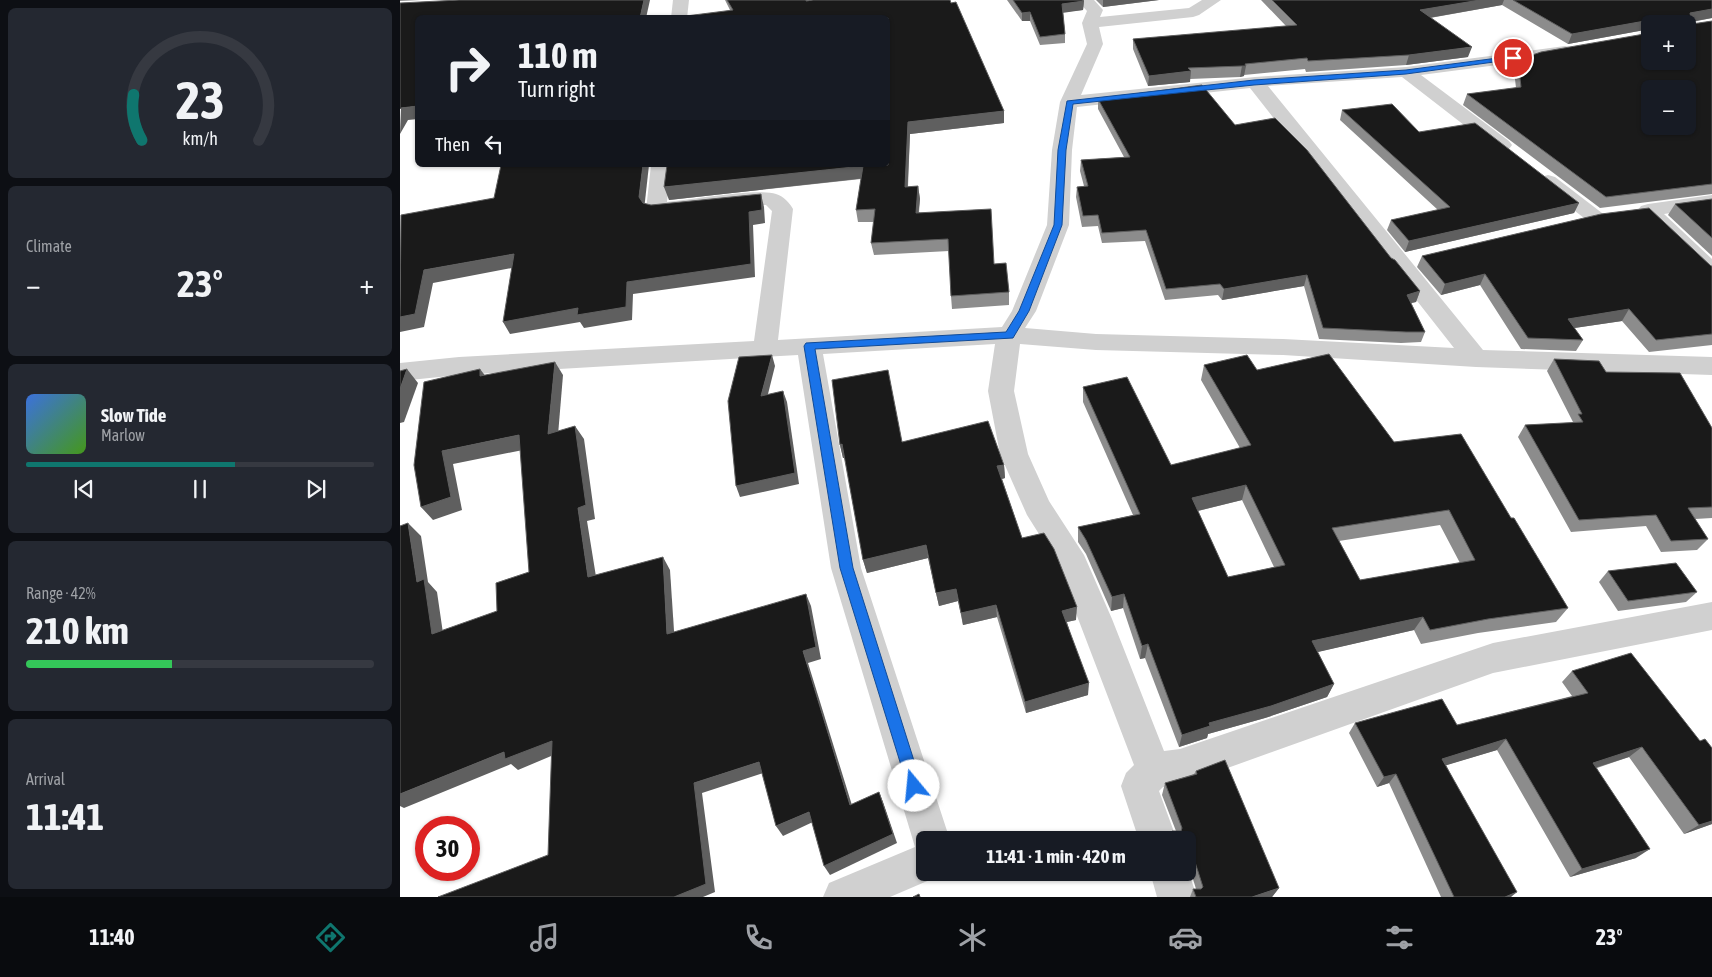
<!DOCTYPE html>
<html lang="en">
<head>
<meta charset="utf-8">
<style>
  body { margin:0; font-family:"Asap Condensed",sans-serif; background:#242831; color:#f1f3f6; height:100vh; display:flex; flex-direction:column; font-size:19px; white-space:nowrap }
  * { box-sizing:border-box; margin:0 }
  p { font-size:16px; color:#9ea1a6 }
  .icon { flex:none; width:28px; height:28px; fill:none; stroke:currentColor; stroke-width:2; stroke-linecap:round; stroke-linejoin:round }
  .map { position:relative; flex:1; overflow:hidden }
  .details { display:flex; flex-direction:column; gap:8px; padding:8px; background:#0d0f14; width:400px }
  .details>* { flex:none }
  .top-card { position:absolute; left:15px; top:15px; width:475px; height:152px; border-radius:8px; box-shadow:0 1px 4px #0004; background:#171b24; color:#f1f3f6; overflow:hidden }
  .buttons { position:absolute; left:1241px; top:15px; display:grid; gap:10px }
  .buttons a { display:grid; place-items:center; width:55px; height:55px; border-radius:8px; background:#171b24; box-shadow:0 1px 4px #0004; font-size:25px }
  .speed { position:absolute; left:15px; top:816px; display:flex; gap:10px; font-size:25px; font-weight:700; text-align:center }
  .speed>* { display:grid; place-content:center; width:65px; height:65px; border-radius:50%; background:#171b24; box-shadow:0 1px 4px #0004; line-height:1 }
  .speed .limit { border:8px solid #d22; background:#fff; color:#111 }
  .pin { position:absolute; display:grid; place-items:center; width:42px; height:42px; color:#fff; margin:-21px; border:2px solid #fff; border-radius:50%; box-shadow:0 1px 5px #0007 }
  .me { position:absolute; width:55px; margin:-28px; rotate:343deg; stroke-linejoin:round; filter:drop-shadow(0 0 4px #0008) }
  .turn { display:flex; align-items:center; gap:18px; height:105px; padding:0 20px; font-size:22px }
  .turn .icon { width:65px; height:65px; stroke-width:2.5 }
  .turn b { display:block; font-size:35px; line-height:42px }
  .then { display:flex; align-items:center; height:48px; padding:0 20px; background:#0003; gap:10px; font-size:19px }
  .big { font-size:38px; font-weight:700; line-height:1.1 }
  .details .tile { flex:1; display:flex; flex-direction:column; justify-content:center; gap:8px; min-width:0; padding:0 18px; border-radius:8px; background:#242831 }
  .details .dial { align-items:center; gap:0 }
  .dial svg { height:130px; overflow:visible; fill:none; stroke:#363941; stroke-width:7; stroke-linecap:round; text-anchor:middle }
  .dial text { fill:#f1f3f6; stroke:none }
  .song { display:flex; align-items:center; gap:15px }
  .cover { width:60px; height:60px; border-radius:8px; background:linear-gradient(135deg,hsl(220 70% 55%),hsl(100 70% 35%)) }
  .played { height:5px; border-radius:2px; background:linear-gradient(90deg,#0f766e 60%,#363941 60%) }
  .keys { display:flex; justify-content:space-around; direction:ltr }
  .heat { display:flex; justify-content:space-between; align-items:center; font-size:28px; direction:ltr }
  .charge { height:8px; border-radius:4px; background:linear-gradient(90deg,#34c759 42%,#363941 0) }
  .trip { position:absolute; left:516px; top:831px; width:280px; height:50px; border-radius:8px; background:#171b24; box-shadow:0 1px 4px #0004; font-weight:700; line-height:50px; text-align:center }
  .dock { display:flex; height:80px; justify-content:space-around; align-items:center; background:#090b0e; color:#9ea1a6 }
  .dock .icon { width:35px; height:35px }
  .dock .selected { color:#0f766e }
  .dock b { font-size:22px; color:#f1f3f6 }
  main { display:flex; flex:1; min-height:0 }
  .map>svg:first-child { display:block }
  .lines { fill:none; stroke-linecap:round; stroke-linejoin:round }
  .street { fill:#d0d0d0; fill-rule:evenodd }
  .wall { fill:#8c8c8c; fill-rule:evenodd }
  .shaded-wall { fill:#5f5f5f }
  .building { fill:#1a1a1a; stroke:#5f5f5f; fill-rule:evenodd }
  .route { fill:#1a73e8; stroke:#114b97 }
</style>
</head>
<body>
<main>
<section class="details">
<div class="tile dial"><svg viewBox="0 0 100 80">
<path d="M14 69A42 42 0 1 1 86 69"/>
<path d="M14 69A42 42 0 0 1 9 41" stroke="#0f766e"/>
<text x="50" y="56" font-size="32" font-weight="700">23</text>
<text x="50" y="72" font-size="11">km/h</text>
</svg></div>
<div class="tile"><p>Climate</p>
<div class="heat"><a>−</a><b class="big">23°</b><a>+</a></div>
</div>
<div class="tile">
<div class="song"><i class="cover"></i><div><b>Slow Tide</b><p>Marlow</p></div></div>
<div class="played"></div>
<div class="keys"><svg class="icon" aria-label="previous" viewBox="0 0 24 24"><path d="M18 5L8 12l10 7zM5 5v14"/></svg><svg class="icon" aria-label="pause" viewBox="0 0 24 24"><path d="M8 5v14M16 5v14"/></svg><svg class="icon" aria-label="next" viewBox="0 0 24 24"><path d="M6 5l10 7-10 7zM19 5v14"/></svg></div>
</div>
<div class="tile"><p>Range · 42%</p><b class="big">210 km</b><div class="charge"></div></div>
<div class="tile"><p>Arrival</p><b class="big">11:41</b></div>
</section>
<div class="map">
<svg width="1312" height="897" viewBox="0 0 1312 897">
  <rect width="100%" height="100%" fill="#fff"/>
  <g class="lines">
    <g class="street">
      <polygon points="273,0 289,0 287,18 271,18"/>
      <path d="M 677,0 L 694,0 L 703,10 L 700,17 L 789,8 L 802,0 L 821,0 L 799,15 L 793,17 L 699,27 L 703,44 L 681,95 L 855,77 L 1006,67 L 1165,46 L 1171,47 L 1173,51 L 1171,55 L 1165,56 L 1021,75 L 1109,141 L 1112,145 L 1109,149 L 1102,151 L 1095,149 L 1002,77 L 868,86 L 1083,350 L 1312,357 L 1312,375 L 1076,367 L 883,355 L 696,350 L 620,344 L 614,391 L 628,454 L 649,501 L 684,555 L 712,619 L 764,751 L 780,749 L 1093,643 L 1312,602 L 1312,630 L 1093,673 L 780,785 L 763,787 L 759,791 L 777,840 L 739,840 L 721,786 L 726,773 L 734,765 L 656,561 L 627,515 L 600,454 L 588,391 L 595,344 L 423,354 L 461,568 L 550,840 L 525,840 L 525,872 L 540,872 L 539,876 L 490,897 L 423,897 L 429,883 L 515,847 L 431,568 L 398,355 L 59,375 L 0,381 L 0,363 L 59,357 L 354,341 L 372,211 L 366,205 L 352,205 L 256,216 L 249,214 L 246,210 L 251,165 L 271,165 L 267,202 C 290,200 357,188 376,194 C 383,196 390,203 393,209 L 378,340 L 602,327 L 612,311 L 647,225 L 652,150 L 660,102 L 687,44 L 682,23 L 687,11 ZM 850,88 L 1054,348 L 883,339 L 696,334 L 625,328 L 636,311 L 669,225 L 672,150 L 677,107 Z"/>
      <polygon points="1148,175 1155,177 1202,213 1206,217 1202,221 1195,223 1188,221 1141,185 1138,181 1141,177"/>
      <polygon points="1312,195 1312,207 1264,214 1312,259 1312,278 1304,276 1238,210 1241,206 1248,204"/>
      <polygon points="788,870 797,897 757,897 750,872 788,872"/>
    </g>
  </g>
  <g class="wall">
    <polygon points="0,0 21,0 0,1"/>
    <polygon points="325,0 407,0 604,111 604,123 510,134 508,187 518,186 520,199 519,212 594,264 609,292 609,305 552,309 551,296 549,251 474,255 471,243 474,222 458,222 456,210 461,179 269,200 330,10"/>
    <polygon points="607,0 682,0 684,1 683,10 663,12 665,34 665,43 640,45 630,21 622,21"/>
    <polygon points="696,0 759,0 703,7"/>
    <polygon points="861,0 1312,0 1312,18 1292,22 1292,24 1312,21 1312,194 1200,208 1063,105 1067,94 1116,88 1114,70 1118,60 1250,33 1288,24 1250,24 1250,29 1168,44 1102,5 1030,18 1068,57 1006,65 906,72 905,69 844,75 844,76 840,77 790,79 790,82 748,86 733,49 733,39 886,26"/>
    <polygon points="698,99 835,125 991,258 1020,291 1016,302 1011,303 1025,332 1021,342 1001,343 919,339 904,286 822,300 818,295 765,300 745,241 702,243 698,226 682,227 676,197 677,187 684,186 680,171 681,160 724,157 698,109"/>
    <polygon points="942,110 1019,132 1179,203 1174,213 1005,252 987,230 991,220 1038,210 940,120"/>
    <polygon points="1312,199 1312,256 1268,215 1275,204"/>
    <polygon points="1022,256 1312,266 1312,345 1249,352 1222,321 1174,328 1183,340 1176,351 1121,349 1080,285 1041,295 1017,267"/>
    <polygon points="1154,359 1206,372 1312,428 1312,518 1295,519 1308,539 1297,550 1261,552 1246,526 1171,532 1118,437 1125,425 1172,423 1173,422 1147,371"/>
    <path d="M 804,365 L 857,370 L 994,442 L 1111,518 L 1168,608 L 1156,622 L 1078,633 L 1021,644 L 1014,630 L 917,652 L 934,684 L 927,697 L 865,718 L 808,734 L 807,738 L 779,747 L 745,658 L 740,659 L 723,608 L 711,611 L 686,554 L 678,542 L 678,527 L 733,515 L 683,402 L 683,387 L 771,465 L 840,448 L 801,380 ZM 842,500 L 874,567 L 828,577 L 798,511 ZM 1040,525 L 1060,563 L 960,580 L 939,541 Z"/>
    <polygon points="502,442 604,465 605,478 602,479 622,538 676,620 667,622 688,695 626,713 597,617 563,625 558,601 539,606 528,558 467,573 463,560 445,458 443,458 440,445"/>
    <polygon points="1208,571 1297,592 1286,602 1218,611 1199,582"/>
    <polygon points="1172,671 1312,824 1284,834 1229,757 1197,768 1236,858 1170,877 1097,750 1046,765 1111,897 1041,897 989,783 977,787 949,733 955,723 1057,725 1172,696 1162,682"/>
    <polygon points="796,771 879,888 872,897 790,897 793,889 796,889 790,869 788,870 788,840 770,840 772,831 776,831 762,795 765,783 794,774"/>
  </g>
  <g class="shaded-wall">
    <polygon points="244,0 250,0 246,18 240,18"/>
    <polygon points="703,0 759,0 703,7"/>
    <polygon points="1080,0 1104,0 1102,5 1017,20 1020,10"/>
    <polygon points="684,1 683,10 662,13 662,4"/>
    <polygon points="1312,9 1312,18 1284,23 1290,13"/>
    <polygon points="630,12 630,21 622,21 622,13"/>
    <polygon points="1256,19 1254,24 1250,24 1250,29 1168,44 1172,34"/>
    <polygon points="1072,47 1068,57 1006,65 1009,55"/>
    <polygon points="842,66 846,66 844,76 840,77"/>
    <polygon points="791,71 790,82 748,86 749,76"/>
    <polygon points="18,106 18,119 8,120 0,134 1,108"/>
    <polygon points="604,111 604,123 510,134 507,199 505,187 508,122"/>
    <polygon points="243,165 249,165 244,210 239,197"/>
    <polygon points="463,166 466,178 269,200 264,187"/>
    <polygon points="518,186 520,199 517,225 516,213"/>
    <polygon points="361,194 364,207 365,223 353,225 355,277 233,294 232,320 184,328 180,322 110,334 103,322 227,282"/>
    <polygon points="1179,203 1174,213 1005,252 1009,241"/>
    <polygon points="114,254 122,266 33,283 24,327 0,332 0,317 24,270"/>
    <polygon points="1085,274 1080,285 1041,295 1045,284"/>
    <polygon points="907,275 904,286 822,300 824,289"/>
    <polygon points="1020,291 1016,302 1002,305 1007,295"/>
    <polygon points="1229,309 1222,321 1161,330 1168,319"/>
    <polygon points="372,355 375,366 365,406 361,396"/>
    <polygon points="155,362 163,375 157,447 148,434"/>
    <polygon points="7,369 18,383 4,422 0,423 0,389"/>
    <polygon points="80,369 90,382 80,376"/>
    <polygon points="383,391 387,402 399,484 340,497 336,486"/>
    <polygon points="175,426 184,439 195,519 187,521 198,589 188,577 178,508"/>
    <polygon points="119,435 128,449 53,464 62,510 33,520 21,507 42,451"/>
    <polygon points="442,444 446,458 443,458 440,445"/>
    <polygon points="604,465 605,478 598,480 597,466"/>
    <polygon points="846,485 842,500 789,513 792,498"/>
    <polygon points="8,523 21,536 28,582 37,592 45,647 32,634 17,582"/>
    <polygon points="526,545 528,558 467,573 463,560"/>
    <polygon points="263,557 270,570 275,646 267,634"/>
    <polygon points="556,589 558,601 539,606 536,593"/>
    <polygon points="406,594 411,606 421,659 408,663 455,815 450,805 403,651"/>
    <polygon points="724,594 723,608 711,611 712,597"/>
    <polygon points="596,605 597,617 563,625 561,613"/>
    <polygon points="677,607 676,620 662,623 662,611"/>
    <polygon points="1023,617 1014,630 905,655 912,641"/>
    <polygon points="748,644 745,658 740,659 742,646"/>
    <polygon points="689,683 688,695 626,713 625,702"/>
    <polygon points="934,684 927,697 865,718 808,734 807,738 779,747 782,735 809,723"/>
    <polygon points="1106,739 1097,750 1034,769 1042,759"/>
    <polygon points="152,741 163,751 118,770 111,764 4,808 0,806 0,794 104,752"/>
    <polygon points="1242,747 1229,757 1182,772 1193,763"/>
    <polygon points="359,762 366,772 302,793 315,892 303,897 274,897 294,783"/>
    <polygon points="996,774 989,783 977,787 984,777"/>
    <polygon points="479,792 483,802 497,843 430,875 424,866"/>
    <polygon points="409,812 415,821 383,836 376,826"/>
    <polygon points="1312,821 1312,824 1284,834 1299,825"/>
    <polygon points="1250,849 1236,858 1170,877 1182,869"/>
    <polygon points="879,888 872,897 852,897"/>
    <polygon points="1117,892 1111,897 1105,897"/>
  </g>
  <g class="building">
    <polygon points="59,0 244,0 240,18 18,18 18,106 1,108 0,109 0,3"/>
    <polygon points="327,0 406,0 406,1 413,0 550,0 551,3 556,2 604,111 508,122 505,187 518,186 516,213 591,209 594,264 606,263 609,292 551,296 548,239 471,243 475,209 456,210 463,166 264,187 267,165 488,165 488,18 286,18 286,16 333,10"/>
    <polygon points="613,0 682,0 684,1 662,4 665,34 640,37 630,12 622,13"/>
    <polygon points="872,0 1080,0 1020,10 1072,47 1009,55 908,61 907,58 845,64 846,66 842,66 788,68 791,71 749,76 733,39 897,25"/>
    <path d="M 1113,0 L 1312,0 L 1312,9 L 1290,13 L 1292,24 L 1312,21 L 1312,184 L 1206,197 L 1067,94 L 1121,87 L 1118,60 L 1141,52 L 1250,33 L 1250,61 L 1288,61 L 1288,24 L 1256,24 L 1256,19 L 1172,34 ZM 1250,89 L 1288,89 L 1288,126 L 1250,126 Z"/>
    <polygon points="802,85 835,125 875,118 907,150 991,258 995,260 1020,291 1007,295 1025,332 1006,332 923,328 907,275 824,289 820,284 766,289 746,230 702,233 698,215 683,216 677,187 688,186 681,160 730,157 698,99"/>
    <polygon points="992,104 1019,132 1075,123 1179,203 1009,241 991,220 1050,207 942,110"/>
    <polygon points="101,165 243,165 239,197 243,203 251,205 361,194 362,210 349,212 351,264 227,282 226,307 177,315 178,308 103,322 114,254 24,270 15,314 0,317 1,215 94,198"/>
    <polygon points="1312,199 1312,238 1275,204"/>
    <polygon points="1249,208 1311,266 1312,266 1312,334 1256,340 1229,309 1168,319 1183,340 1128,338 1085,274 1045,284 1022,256 1201,214"/>
    <path d="M 929,354 L 994,442 L 1061,434 L 1111,518 L 1114,518 L 1168,608 L 1088,619 L 1030,630 L 1023,617 L 912,641 L 934,684 L 871,706 L 809,723 L 810,726 L 782,735 L 748,644 L 742,646 L 724,594 L 712,597 L 686,540 L 678,527 L 740,514 L 683,387 L 727,377 L 771,465 L 851,445 L 804,365 L 847,355 L 857,370 ZM 846,485 L 885,565 L 828,577 L 792,498 ZM 1049,510 L 1075,560 L 960,580 L 932,528 Z"/>
    <polygon points="372,355 361,396 383,391 395,473 336,486 328,401 339,357"/>
    <polygon points="1154,359 1199,361 1206,372 1280,373 1312,428 1312,507 1288,508 1308,539 1271,541 1256,515 1179,520 1125,425 1183,422 1178,414 1182,414"/>
    <polygon points="155,362 148,434 175,426 186,505 178,508 188,577 263,557 267,634 406,594 416,647 403,651 450,805 479,792 493,834 424,866 409,812 376,826 359,762 294,783 306,884 274,897 38,897 148,855 152,741 105,759 104,752 0,794 0,526 8,523 17,582 24,579 32,634 97,611 96,583 129,572 119,435 42,451 51,497 21,507 14,465 24,382 80,369 80,376"/>
    <polygon points="7,369 0,389 0,371"/>
    <polygon points="488,370 502,442 588,421 604,465 597,466 622,538 644,533 654,549 677,607 662,611 689,683 625,702 596,605 561,613 556,589 536,593 526,545 463,560 442,444 440,445 432,380"/>
    <polygon points="1276,563 1297,592 1228,601 1208,571"/>
    <polygon points="1231,653 1300,741 1305,739 1312,748 1312,821 1299,825 1242,747 1193,763 1250,849 1182,869 1106,739 1042,759 1117,892 1105,897 1054,897 996,774 984,777 955,723 1042,699 1057,725 1188,693 1172,671"/>
    <polygon points="825,760 879,888 852,897 796,897 793,889 801,889 803,887 794,859 788,860 788,840 776,840 772,831 781,831 782,828 765,783 797,774 796,771"/>
    <polygon points="519,894 520,897 513,897"/>
  </g>
  <polygon class="route" points="1113,56 1116,57 1116,59 1006,74 854,85 673,104 666,150 662,225 629,311 613,338 415,349 453,568 522,786 519,791 514,793 509,791 440,568 404,346 406,343 606,332 619,311 654,225 658,150 667,101 854,80 1006,70"/>
</svg>
<div class="buttons">
<a>+</a>
<a>−</a>
</div>
<div class="speed"><div class="limit">30</div></div>
<div class="pin" style="left:1113px;top:58px;background:#d93025"><svg class="icon" aria-label="arrive" viewBox="0 0 24 24"><path d="M6 21V4h12l-3 4 3 4H6"/></svg></div>
<svg class="me" style="left:514px;top:786px" viewBox="-20 -20 40 40"><circle r="19" fill="#fff"/><path d="M0-13L10 11 0 6-10 11z" fill="#1a73e8"/></svg>
<div class="trip">11:41 · 1 min · 420 m</div>
<div class="top-card">
<div class="turn"><svg class="icon" aria-label="right" viewBox="0 0 24 24"><path d="M7 20v-9h11M14 6l5 5-5 5"/></svg><div><b>110 m</b>Turn right</div></div>
<div class="then">Then<svg class="icon" aria-label="left" viewBox="0 0 24 24"><path d="M17 20v-9H6M10 6l-5 5 5 5"/></svg></div>
</div>
</div>
</main>
<nav class="dock">
<b>11:40</b>
<svg class="icon selected" aria-label="directions" viewBox="0 0 24 24"><path d="M12 3l9 9-9 9-9-9zM9 14v-3h6M13 9l2 2-2 2"/></svg>
<svg class="icon" aria-label="music" viewBox="0 0 24 24"><path d="M9 18V5l10-2v13"/><circle cx="6" cy="18" r="3"/><circle cx="16" cy="16" r="3"/></svg>
<svg class="icon" aria-label="phone" viewBox="0 0 24 24"><path d="M5 4h4l2 5-3 2q2 4 5 5l2-3 5 2v4C11 20 4 13 5 4z"/></svg>
<svg class="icon" aria-label="climate" viewBox="0 0 24 24"><path d="M12 3v18M4 7l16 10M4 17L20 7"/></svg>
<svg class="icon" aria-label="car" viewBox="0 0 24 24"><path d="M5 17H2v-5l4-1 3-4h7l3 4 3 1v5h-3M9 17h6M6 11h13"/><circle cx="7" cy="17" r="2"/><circle cx="17" cy="17" r="2"/></svg>
<svg class="icon" aria-label="filters" viewBox="0 0 24 24"><path d="M4 7h16M4 17h16"/><circle cx="9" cy="7" r="2"/><circle cx="15" cy="17" r="2"/></svg>
<b>23°</b>
</nav>
</body>
</html>
